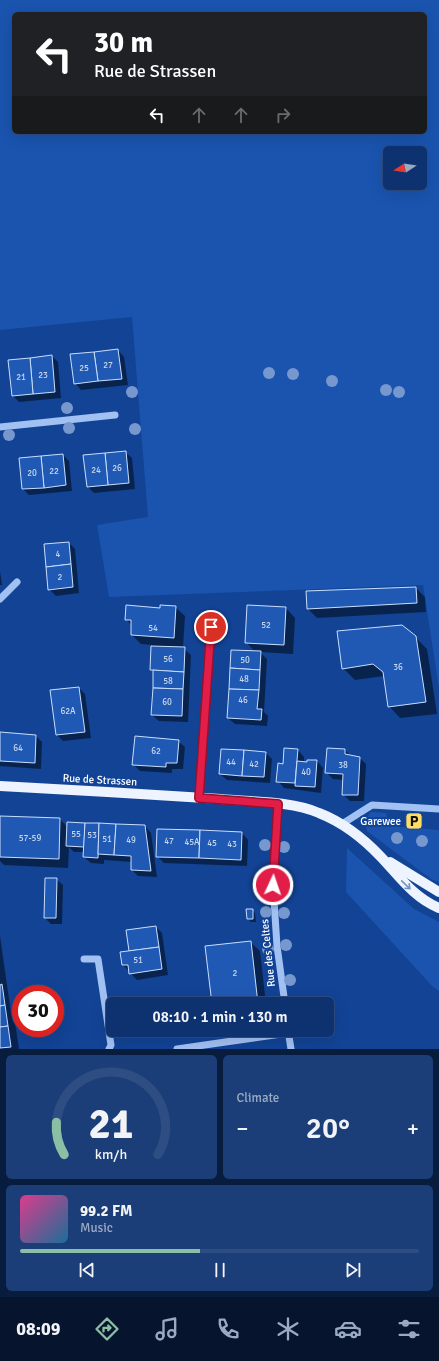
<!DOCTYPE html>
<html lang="en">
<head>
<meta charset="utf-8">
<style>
  body { margin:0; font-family:Signika,sans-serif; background:#1c3e78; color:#f1f3f6; height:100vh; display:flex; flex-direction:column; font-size:15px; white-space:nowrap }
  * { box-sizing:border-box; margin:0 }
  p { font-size:13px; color:#9baac3 }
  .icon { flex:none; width:22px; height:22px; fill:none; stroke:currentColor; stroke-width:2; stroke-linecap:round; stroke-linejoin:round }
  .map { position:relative; height:1049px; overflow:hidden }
  .sheet { display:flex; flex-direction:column; gap:6px; padding:6px; background:#081c3e; flex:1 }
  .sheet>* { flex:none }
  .banner { position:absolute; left:12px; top:12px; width:415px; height:122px; border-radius:6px; box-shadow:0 4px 16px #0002,0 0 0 1px #2e4d83; background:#202124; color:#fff; overflow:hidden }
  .needle { width:26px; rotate:258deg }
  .tools { position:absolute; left:383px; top:146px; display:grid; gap:8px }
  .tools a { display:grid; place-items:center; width:44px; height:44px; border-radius:6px; background:#0e3270; box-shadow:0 4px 16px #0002,0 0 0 1px #2e4d83; font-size:20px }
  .speed { position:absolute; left:12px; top:985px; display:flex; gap:8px; font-size:20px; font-weight:700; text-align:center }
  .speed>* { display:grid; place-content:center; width:52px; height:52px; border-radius:50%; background:#0e3270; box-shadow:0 4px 16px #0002,0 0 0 1px #2e4d83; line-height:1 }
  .speed .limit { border:6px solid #d22; background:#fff; color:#111 }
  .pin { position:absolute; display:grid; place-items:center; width:34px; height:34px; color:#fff; margin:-17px; border:2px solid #fff; border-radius:50%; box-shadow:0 1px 4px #0007 }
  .me { position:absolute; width:44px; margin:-22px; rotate:3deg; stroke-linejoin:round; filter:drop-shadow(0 0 3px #0008) }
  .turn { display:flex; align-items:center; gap:14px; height:84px; padding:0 16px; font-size:18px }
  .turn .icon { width:52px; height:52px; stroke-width:2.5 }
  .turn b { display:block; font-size:28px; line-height:34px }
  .lanes { display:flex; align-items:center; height:38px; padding:0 16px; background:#0003; justify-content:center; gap:20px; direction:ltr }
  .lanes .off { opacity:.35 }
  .big { font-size:30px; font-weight:600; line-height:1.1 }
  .sheet .card { flex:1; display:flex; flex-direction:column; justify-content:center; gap:6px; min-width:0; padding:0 14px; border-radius:6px; background:#1c3e78 }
  .sheet .dial { align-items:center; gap:0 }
  .dial svg { height:104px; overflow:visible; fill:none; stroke:#2e4d83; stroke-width:7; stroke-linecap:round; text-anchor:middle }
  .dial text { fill:#f1f3f6; stroke:none }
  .song { display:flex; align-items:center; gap:12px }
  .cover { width:48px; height:48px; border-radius:6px; background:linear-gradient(135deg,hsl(330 70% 55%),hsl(200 70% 35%)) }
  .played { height:4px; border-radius:2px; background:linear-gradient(90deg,#8abfa5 45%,#2e4d83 45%) }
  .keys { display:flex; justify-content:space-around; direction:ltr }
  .heat { display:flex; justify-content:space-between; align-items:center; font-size:22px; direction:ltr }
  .sheet .tiles { flex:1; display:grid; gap:6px; grid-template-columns:1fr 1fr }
  .card:last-child { grid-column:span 2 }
  .trip { position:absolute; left:106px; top:997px; width:228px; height:40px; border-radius:6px; background:#0e3270; box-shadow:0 4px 16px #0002,0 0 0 1px #2e4d83; font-weight:600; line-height:40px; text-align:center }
  .tabs { display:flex; height:64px; justify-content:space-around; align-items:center; background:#06142d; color:#9baac3 }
  .tabs .icon { width:28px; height:28px }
  .tabs .on { color:#8abfa5 }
  .tabs b { font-size:18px; color:#f1f3f6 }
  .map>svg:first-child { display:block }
  .green { fill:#1a54af; fill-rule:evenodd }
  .shadow { fill:#0007 }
  .building { fill:#2059b4; stroke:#c9defd }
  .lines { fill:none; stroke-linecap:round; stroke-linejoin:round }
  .minor { stroke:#a2c1f3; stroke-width:7 }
  .major { stroke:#edf3ff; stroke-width:10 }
  .tree { fill:#7798ce }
  .oneway { stroke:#7592c5 }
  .route-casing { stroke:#92132f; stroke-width:10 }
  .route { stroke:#e11d48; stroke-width:7 }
  .labels { text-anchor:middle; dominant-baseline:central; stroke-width:4; stroke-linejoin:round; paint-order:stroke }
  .number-label { font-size:9px; fill:#c7d6ec }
  .street-label { font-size:11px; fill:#fff; stroke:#124395 }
  .poi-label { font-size:11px; fill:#fff; stroke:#124395; text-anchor:end }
</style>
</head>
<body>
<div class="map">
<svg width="439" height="1049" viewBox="0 0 439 1049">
  <rect width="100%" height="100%" fill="#124395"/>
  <g class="green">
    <path d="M 0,0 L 439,0 L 439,688 L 423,585 L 109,597 L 97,525 L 148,517 L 132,317 L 0,330 ZM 14,14 L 425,14 L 425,132 L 14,132 ZM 390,153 L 420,153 L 420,183 L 390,183 Z"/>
    <polygon points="371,812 386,813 389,826 439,830 439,882 431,879 367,831 365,821"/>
    <polygon points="347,848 414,909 439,922 439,991 432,986 346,892"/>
  </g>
  <g class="shadow">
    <polygon points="118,350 124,357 128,385 81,390 75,383"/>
    <polygon points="52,356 58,362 61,398 19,402 13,396"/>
    <polygon points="125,452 132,458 135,489 94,493 87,486"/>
    <polygon points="63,455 69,461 72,491 29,495 23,489 20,459"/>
    <polygon points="69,543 75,549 79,593 56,596 49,589"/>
    <polygon points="0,571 2,585 0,585"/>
    <polygon points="416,588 425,597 426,612 317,618 308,609"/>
    <polygon points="175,607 185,616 183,648 191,655 188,722 159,721 152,715 154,673 151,670 152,645 141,644 132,635 132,626 126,619"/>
    <polygon points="286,608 295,618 293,654 260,652 267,659 264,712 268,716 267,726 235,724 228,718 255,652 246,642"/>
    <polygon points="415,637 427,649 437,714 400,718 389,706 384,676 355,680 343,668"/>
    <polygon points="79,688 85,694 91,738 63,741 57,735 51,691"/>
    <polygon points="0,733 36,736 42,742 41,769 0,766"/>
    <polygon points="178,741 185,747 183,769 172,769 172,773 140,771 133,764"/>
    <polygon points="298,750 304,757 304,762 317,761 323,768 321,793 284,788 278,781 284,765"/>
    <polygon points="345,750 351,756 360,758 366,764 364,801 350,801 343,794 344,780 333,779 326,772"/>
    <polygon points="266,753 272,759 270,783 227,780 220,774"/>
    <polygon points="0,817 60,819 68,828 145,826 151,833 157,877 138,876 132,870 132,862 104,860 104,864 91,863 84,857 85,852 74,852 69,847 68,868 4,865 0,861"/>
    <polygon points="242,833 248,840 247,866 164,863 157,856"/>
    <polygon points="56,879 63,885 62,924 51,924 45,918"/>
    <polygon points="252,910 255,913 256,922 251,922 248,919"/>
    <polygon points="156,927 162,933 168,975 137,980 123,965 130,952"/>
    <polygon points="0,936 11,1013 14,1015 19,1049 0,1049"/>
    <polygon points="250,942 260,951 266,1004 213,1004"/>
  </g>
  <g class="building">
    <polygon points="118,349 122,379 98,381 94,352"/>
    <polygon points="94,352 98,381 74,384 70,354"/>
    <polygon points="52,355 55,392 33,394 30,358"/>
    <polygon points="30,358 33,394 12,396 8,360"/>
    <polygon points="126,451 129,483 108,485 105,453"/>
    <polygon points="105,453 108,485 87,487 83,455"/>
    <polygon points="63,454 66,485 44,488 41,456"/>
    <polygon points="41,456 44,488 22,489 19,458"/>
    <polygon points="69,542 71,564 46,567 44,544"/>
    <polygon points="71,564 73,587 48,590 46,567"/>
    <polygon points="416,587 417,603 307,609 306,591"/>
    <polygon points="126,605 160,608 160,605 176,606 174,638 131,635 131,620 125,620"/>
    <polygon points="247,605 286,607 284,645 245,643"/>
    <polygon points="402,625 416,636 426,702 388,707 383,672 373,664 342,669 337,631"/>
    <polygon points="151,646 185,647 184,672 150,670"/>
    <polygon points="231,650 261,651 260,670 230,668"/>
    <polygon points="230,668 260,670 259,690 229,689"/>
    <polygon points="153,670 184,672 183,689 153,688"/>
    <polygon points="79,687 85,732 56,735 50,690"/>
    <polygon points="153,688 183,689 182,716 151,715"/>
    <polygon points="229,689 259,690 257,709 262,709 261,720 227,718"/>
    <polygon points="0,732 36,735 35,763 0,761"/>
    <polygon points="135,736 179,740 177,763 166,763 166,767 132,765"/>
    <polygon points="284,748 298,749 295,783 276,782 278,763 283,764"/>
    <polygon points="327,748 345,749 345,754 360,757 358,795 342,795 343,774 325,773"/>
    <polygon points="221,749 244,750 242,776 219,774"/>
    <polygon points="244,750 266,752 264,777 242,776"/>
    <polygon points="307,760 317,760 315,787 295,786 297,761 307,762"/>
    <polygon points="0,816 60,818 59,859 0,857"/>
    <polygon points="67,822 85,823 84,847 66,846"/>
    <polygon points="85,823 99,823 98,858 83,857"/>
    <polygon points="99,823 116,824 114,855 98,854"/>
    <polygon points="116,824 145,825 151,871 131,870 131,856 114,855"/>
    <polygon points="157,829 200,830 199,858 156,857"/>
    <polygon points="200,830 242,832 241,860 199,858"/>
    <polygon points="45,878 57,878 56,918 44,918"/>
    <polygon points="246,909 253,909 253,919 247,919"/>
    <polygon points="156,926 159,947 129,951 126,930"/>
    <polygon points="251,941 258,1004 212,1004 205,946"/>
    <polygon points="159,947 162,969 129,974 128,965 122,965 120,952"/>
    <polygon points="2,984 5,1005 0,1006 0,985"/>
    <polygon points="5,1005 8,1026 0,1027 0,1006"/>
    <polygon points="8,1026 11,1047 0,1048 0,1027"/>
  </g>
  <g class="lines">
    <g class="minor">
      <polyline points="0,427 115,415"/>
      <polyline points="0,599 17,582"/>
      <polyline points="199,798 211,627"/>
      <polyline points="278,804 273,885 277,946 285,1004"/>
      <polyline points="342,824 372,805 439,809"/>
      <polyline points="84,959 98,959 111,1045 109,1049"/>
      <polyline points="288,1030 291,1049"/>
      <polyline points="177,1049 288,1033"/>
    </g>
    <g class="major">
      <path d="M 0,786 C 74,790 147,794 221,799 C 252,802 291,801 319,813 C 342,822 364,839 381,857 C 399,876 414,898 439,908"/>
      <polyline points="390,862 439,892"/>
    </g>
  </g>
  <g class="tree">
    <circle cx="269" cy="373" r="6"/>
    <circle cx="293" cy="374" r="6"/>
    <circle cx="332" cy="381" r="6"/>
    <circle cx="386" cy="390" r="6"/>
    <circle cx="132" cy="392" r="6"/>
    <circle cx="399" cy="392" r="6"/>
    <circle cx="67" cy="408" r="6"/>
    <circle cx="69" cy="428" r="6"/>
    <circle cx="135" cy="429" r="6"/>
    <circle cx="9" cy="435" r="6"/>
    <circle cx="397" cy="838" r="6"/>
    <circle cx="422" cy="841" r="6"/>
    <circle cx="265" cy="845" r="6"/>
    <circle cx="284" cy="847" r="6"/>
    <circle cx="266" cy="912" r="6"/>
    <circle cx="284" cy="913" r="6"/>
    <circle cx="286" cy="945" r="6"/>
    <circle cx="268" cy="949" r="6"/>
    <circle cx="290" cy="980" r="6"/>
  </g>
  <defs><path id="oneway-shaft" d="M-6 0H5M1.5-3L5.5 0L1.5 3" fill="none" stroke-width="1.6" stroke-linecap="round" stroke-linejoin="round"/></defs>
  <use class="oneway" href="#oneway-shaft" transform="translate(406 885) rotate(44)"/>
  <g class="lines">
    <g class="route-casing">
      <polyline id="route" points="211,627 199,798 278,804 273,885"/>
    </g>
    <use href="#route" class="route"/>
  </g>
  <defs>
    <g id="parking-square" transform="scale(0.9)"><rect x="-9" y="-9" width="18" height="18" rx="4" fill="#ffdc63" stroke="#124395"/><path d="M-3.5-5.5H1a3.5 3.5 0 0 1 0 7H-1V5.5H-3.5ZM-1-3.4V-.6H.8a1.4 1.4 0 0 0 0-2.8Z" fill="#111"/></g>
  </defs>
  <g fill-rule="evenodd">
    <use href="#parking-square" x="414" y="821"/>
  </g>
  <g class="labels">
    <g class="number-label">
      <text x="108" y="365">27</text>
      <text x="84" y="368">25</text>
      <text x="43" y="375">23</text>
      <text x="21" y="377">21</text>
      <text x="117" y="468">26</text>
      <text x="96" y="470">24</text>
      <text x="54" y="471">22</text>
      <text x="32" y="473">20</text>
      <text x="58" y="554">4</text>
      <text x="60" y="577">2</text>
      <text x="266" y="625">52</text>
      <text x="153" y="628">54</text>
      <text x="168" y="659">56</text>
      <text x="245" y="660">50</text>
      <text x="398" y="667">36</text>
      <text x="244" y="679">48</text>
      <text x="168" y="681">58</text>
      <text x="243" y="700">46</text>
      <text x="167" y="702">60</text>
      <text x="68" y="711">62A</text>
      <text x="18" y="748">64</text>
      <text x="156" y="751">62</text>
      <text x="231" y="762">44</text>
      <text x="254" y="764">42</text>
      <text x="343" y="765">38</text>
      <text x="306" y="772">40</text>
      <text x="76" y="834">55</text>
      <text x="92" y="835">53</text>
      <text x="30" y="838">57-59</text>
      <text x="107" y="839">51</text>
      <text x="131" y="840">49</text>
      <text x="169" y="841">47</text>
      <text x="192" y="842">45A</text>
      <text x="212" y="843">45</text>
      <text x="232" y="844">43</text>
      <text x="138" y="960">51</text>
      <text x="235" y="973">2</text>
    </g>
    <g class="street-label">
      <text transform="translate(100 780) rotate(3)">Rue de Strassen</text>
      <text transform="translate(268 953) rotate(-96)">Rue des Celtes</text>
    </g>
    <g class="poi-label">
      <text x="401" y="821">Garewee</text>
    </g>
  </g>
</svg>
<div class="tools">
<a><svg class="needle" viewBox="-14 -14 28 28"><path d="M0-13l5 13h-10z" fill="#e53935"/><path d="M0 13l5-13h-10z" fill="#9baac3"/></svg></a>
</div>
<div class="speed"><div class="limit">30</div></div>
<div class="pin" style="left:211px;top:627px;background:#d93025"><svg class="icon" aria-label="arrive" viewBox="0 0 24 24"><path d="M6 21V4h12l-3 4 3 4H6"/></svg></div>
<svg class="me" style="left:273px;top:885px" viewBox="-20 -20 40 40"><circle r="17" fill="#e11d48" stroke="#fff" stroke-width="3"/><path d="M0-11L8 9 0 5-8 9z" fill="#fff"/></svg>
<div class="trip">08:10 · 1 min · 130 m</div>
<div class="banner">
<div class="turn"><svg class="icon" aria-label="left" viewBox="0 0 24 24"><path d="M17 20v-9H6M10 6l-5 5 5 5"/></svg><div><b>30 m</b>Rue de Strassen</div></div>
<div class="lanes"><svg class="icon" aria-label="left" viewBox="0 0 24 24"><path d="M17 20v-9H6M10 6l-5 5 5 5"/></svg><svg class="icon off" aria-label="ahead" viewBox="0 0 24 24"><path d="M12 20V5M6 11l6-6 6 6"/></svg><svg class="icon off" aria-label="ahead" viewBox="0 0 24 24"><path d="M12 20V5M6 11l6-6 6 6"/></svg><svg class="icon off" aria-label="right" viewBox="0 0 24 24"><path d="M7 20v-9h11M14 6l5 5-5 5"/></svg></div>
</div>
</div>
<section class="sheet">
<div class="tiles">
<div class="card dial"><svg viewBox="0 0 100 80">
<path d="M14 69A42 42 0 1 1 86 69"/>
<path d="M14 69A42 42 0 0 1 8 44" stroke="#8abfa5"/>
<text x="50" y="56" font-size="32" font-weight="700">21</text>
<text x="50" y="72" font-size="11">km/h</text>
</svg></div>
<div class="card"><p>Climate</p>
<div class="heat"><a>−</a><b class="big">20°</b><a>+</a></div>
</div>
<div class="card">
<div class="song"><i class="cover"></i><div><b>99.2 FM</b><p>Music</p></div></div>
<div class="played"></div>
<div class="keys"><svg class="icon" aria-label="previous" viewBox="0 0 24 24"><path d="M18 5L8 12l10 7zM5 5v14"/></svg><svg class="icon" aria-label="pause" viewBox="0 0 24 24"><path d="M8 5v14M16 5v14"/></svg><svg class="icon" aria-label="next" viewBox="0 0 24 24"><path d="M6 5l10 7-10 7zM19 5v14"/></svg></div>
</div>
</div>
</section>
<nav class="tabs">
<b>08:09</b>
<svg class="icon on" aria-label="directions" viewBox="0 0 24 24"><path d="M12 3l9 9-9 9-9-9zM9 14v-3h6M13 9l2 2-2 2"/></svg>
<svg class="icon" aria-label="music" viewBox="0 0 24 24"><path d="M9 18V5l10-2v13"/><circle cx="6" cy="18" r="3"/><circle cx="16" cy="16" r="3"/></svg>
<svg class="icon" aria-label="phone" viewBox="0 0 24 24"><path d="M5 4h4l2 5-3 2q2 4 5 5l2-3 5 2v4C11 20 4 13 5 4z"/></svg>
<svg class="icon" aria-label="climate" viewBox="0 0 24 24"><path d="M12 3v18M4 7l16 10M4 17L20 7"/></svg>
<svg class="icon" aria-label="car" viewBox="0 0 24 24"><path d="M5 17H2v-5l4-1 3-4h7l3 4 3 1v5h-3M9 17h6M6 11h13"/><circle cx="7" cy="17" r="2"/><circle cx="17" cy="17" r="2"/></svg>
<svg class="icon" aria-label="filters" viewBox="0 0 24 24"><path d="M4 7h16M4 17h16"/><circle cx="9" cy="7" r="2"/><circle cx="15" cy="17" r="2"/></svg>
</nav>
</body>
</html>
